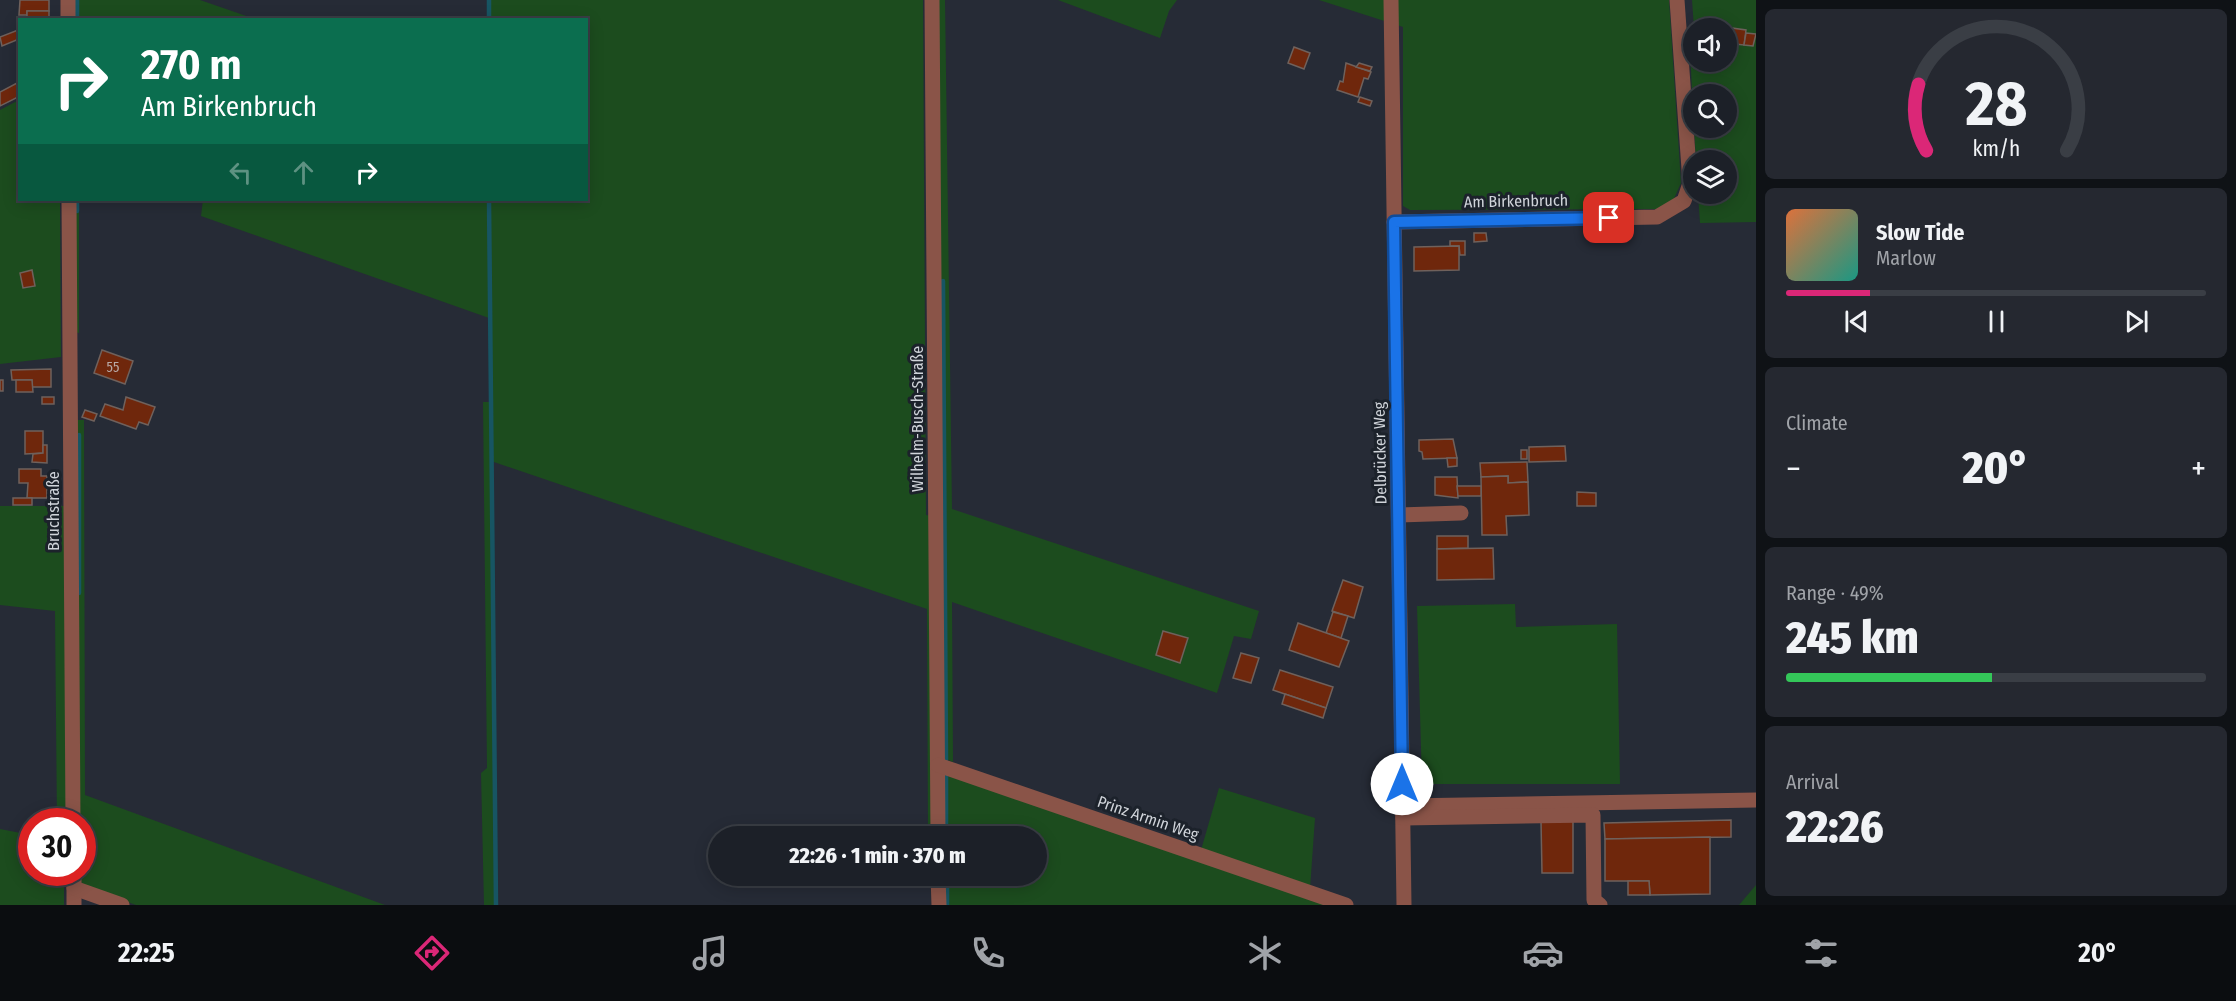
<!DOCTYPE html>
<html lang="en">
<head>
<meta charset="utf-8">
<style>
  body { margin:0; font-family:"Fira Sans Condensed",sans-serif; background:#252830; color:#f1f3f6; height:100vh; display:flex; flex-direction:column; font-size:22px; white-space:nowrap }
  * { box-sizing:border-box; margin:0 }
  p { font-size:20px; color:#a0a3a8 }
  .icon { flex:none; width:33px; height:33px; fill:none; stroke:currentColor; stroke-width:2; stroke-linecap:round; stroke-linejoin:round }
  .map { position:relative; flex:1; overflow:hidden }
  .drawer { display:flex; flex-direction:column; gap:9px; padding:9px; background:#0f1216; width:480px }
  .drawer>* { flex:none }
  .guide { position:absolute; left:18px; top:18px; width:570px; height:183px; border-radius:0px; box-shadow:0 3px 15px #0003,0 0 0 2px #3a3e45; background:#0b6e4f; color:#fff; overflow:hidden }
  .buttons { position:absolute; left:1683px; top:18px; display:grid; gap:12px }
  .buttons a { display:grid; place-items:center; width:54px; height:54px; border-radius:50%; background:#1c2028; box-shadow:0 3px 15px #0003,0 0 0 2px #3a3e45; font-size:30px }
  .speed { position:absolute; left:18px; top:808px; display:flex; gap:12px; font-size:30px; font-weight:700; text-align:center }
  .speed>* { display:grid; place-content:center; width:78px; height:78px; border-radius:50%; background:#1c2028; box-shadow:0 3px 15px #0003,0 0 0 2px #3a3e45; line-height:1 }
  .speed .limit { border:9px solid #d22; background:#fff; color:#111 }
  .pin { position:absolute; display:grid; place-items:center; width:51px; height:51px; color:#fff; margin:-26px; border-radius:12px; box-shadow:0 3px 9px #0006 }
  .me { position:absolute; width:66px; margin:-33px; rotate:0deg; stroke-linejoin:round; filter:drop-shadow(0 0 4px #0008) }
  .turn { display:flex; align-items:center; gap:21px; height:126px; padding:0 24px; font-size:27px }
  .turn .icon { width:78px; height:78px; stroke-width:2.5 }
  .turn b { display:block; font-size:42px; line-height:51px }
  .lanes { display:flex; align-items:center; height:57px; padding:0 24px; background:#0003; justify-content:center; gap:30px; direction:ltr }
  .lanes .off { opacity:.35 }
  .big { font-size:45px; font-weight:800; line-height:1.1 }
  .drawer .card { flex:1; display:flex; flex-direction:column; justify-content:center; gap:9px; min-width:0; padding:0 21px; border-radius:9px; background:#252830 }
  .drawer .dial { align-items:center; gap:0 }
  .dial svg { height:156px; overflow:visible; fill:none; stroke:#3a3e45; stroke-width:7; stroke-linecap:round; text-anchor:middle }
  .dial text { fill:#f1f3f6; stroke:none }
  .song { display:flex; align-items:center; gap:18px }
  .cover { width:72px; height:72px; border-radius:9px; background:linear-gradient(135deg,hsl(20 70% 55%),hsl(170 70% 35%)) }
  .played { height:6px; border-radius:3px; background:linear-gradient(90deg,#db2777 20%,#3a3e45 20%) }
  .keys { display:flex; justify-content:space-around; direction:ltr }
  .heat { display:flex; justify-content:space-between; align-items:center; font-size:33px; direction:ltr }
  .charge { height:9px; border-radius:4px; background:linear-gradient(90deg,#34c759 49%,#3a3e45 0) }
  .trip { position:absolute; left:708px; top:826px; width:339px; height:60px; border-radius:30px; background:#1c2028; box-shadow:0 3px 15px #0003,0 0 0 2px #3a3e45; font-weight:800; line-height:60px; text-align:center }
  .menu { display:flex; height:96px; justify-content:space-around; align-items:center; background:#0b0d10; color:#a0a3a8 }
  .menu .icon { width:42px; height:42px }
  .menu .selected { color:#db2777 }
  .menu b { font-size:27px; color:#f1f3f6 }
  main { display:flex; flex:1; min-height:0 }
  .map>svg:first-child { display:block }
  .green { fill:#1c4c1e }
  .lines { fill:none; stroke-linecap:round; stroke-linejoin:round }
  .stream { stroke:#175563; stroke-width:4.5 }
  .building { fill:#6f270c; stroke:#6f615c; stroke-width:1.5 }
  .minor { stroke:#8a5448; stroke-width:15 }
  .route-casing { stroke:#114b97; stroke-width:15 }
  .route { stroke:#1a73e8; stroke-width:10 }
  .labels { text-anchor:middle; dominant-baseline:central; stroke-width:6; stroke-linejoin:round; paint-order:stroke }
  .number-label { font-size:14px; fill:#b8a9a6 }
  .street-label { font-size:16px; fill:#d0d4da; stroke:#1c222b }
</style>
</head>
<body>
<main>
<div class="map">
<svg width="1756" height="905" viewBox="0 0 1756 905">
  <rect width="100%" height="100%" fill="#262b36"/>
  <g class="green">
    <polygon points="74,0 200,0 255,19 74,19"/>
    <polygon points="489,0 923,0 926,515 933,516 935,837 928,837 927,609 491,461 496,905 484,905 481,773 487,768 483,402 490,402 489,318 201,216 203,200 586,200 586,20 489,19"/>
    <polygon points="935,0 945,0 952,509 1259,611 1251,639 1234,636 1217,693 952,602 953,762 941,757"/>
    <polygon points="1058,0 1177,0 1169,11 1160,38"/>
    <polygon points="1319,0 1669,0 1681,183 1673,201 1657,209 1410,210 1403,206 1403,27"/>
    <polygon points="1692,0 1756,0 1756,222 1700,223 1698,194 1726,194 1726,160 1696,160 1694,128 1726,128 1726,94 1694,94 1693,111 1690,49 1693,50 1694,62 1726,62 1727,43 1744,45 1746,30 1703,24 1702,28 1694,28"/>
    <polygon points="19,100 20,200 60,200 61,357 0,364 0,110"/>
    <polygon points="74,200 79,200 79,333 74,332"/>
    <polygon points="75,420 84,420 85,795 385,905 136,905 83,886 78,873 82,873 82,822 57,822 55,611 0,605 0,506 67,506"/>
    <polygon points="1515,604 1516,627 1617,624 1620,784 1422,784 1417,606"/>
    <polygon points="941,772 1327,905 942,905 942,876 1036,876 1036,837 941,837"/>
    <polygon points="1219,788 1315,818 1310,889 1201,850"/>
    <polygon points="0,829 31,835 32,873 64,873 64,905 0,905"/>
    <polygon points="1756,885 1756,905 1739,905"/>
  </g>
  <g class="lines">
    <g class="stream">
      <polyline points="77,0 77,20"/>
      <polyline points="489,0 489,20"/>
      <polyline points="77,200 77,211"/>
      <polyline points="489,200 496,905"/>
      <polyline points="943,281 946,760"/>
      <polyline points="79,435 79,593"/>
      <polyline points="946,777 946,837"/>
      <polyline points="947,876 947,905"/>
    </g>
  </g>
  <g class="building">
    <polygon points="20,0 49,0 49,11 27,11 27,15 19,15"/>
    <rect x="27" y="11" width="22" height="9"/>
    <polygon points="1703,24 1746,30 1744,45 1726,43 1726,28 1702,28"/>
    <polygon points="18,30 19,39 2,46 0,37"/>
    <polygon points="1746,33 1756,34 1753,46 1744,45"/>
    <polygon points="1294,47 1310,53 1304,69 1288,63"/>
    <polygon points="1346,63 1371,72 1368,79 1364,78 1358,97 1337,90 1340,81 1343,82"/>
    <polygon points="1359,63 1372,67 1370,71 1356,67"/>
    <polygon points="19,82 20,96 0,106 0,92"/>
    <polygon points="1360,97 1372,101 1370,106 1358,102"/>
    <polygon points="1474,233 1486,233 1487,241 1474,242"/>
    <polygon points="1450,241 1465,241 1465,255 1460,255 1459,246 1450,246"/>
    <polygon points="1459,246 1459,270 1414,271 1414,247"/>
    <polygon points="32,270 35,286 23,288 20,273"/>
    <polygon points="102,350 133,361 125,384 94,373"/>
    <polygon points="51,369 51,387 32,387 32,380 12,380 11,370"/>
    <rect x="0" y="380" width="3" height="11"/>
    <polygon points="16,380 32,380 33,392 16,392"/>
    <rect x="42" y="397" width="12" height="7"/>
    <polygon points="126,397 155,407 148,425 139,422 136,429 100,416 105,404 123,410"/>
    <polygon points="85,410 97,414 94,421 82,417"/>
    <polygon points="25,431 43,431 43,453 25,454"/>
    <polygon points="1453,439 1457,458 1423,459 1422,452 1419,451 1419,440"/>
    <polygon points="43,445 47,445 47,463 32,462 33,454 43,453"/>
    <polygon points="1565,446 1566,461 1529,462 1529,447"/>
    <rect x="1521" y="450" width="6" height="9"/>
    <polygon points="1447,458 1457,458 1457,466 1448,467"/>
    <polygon points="1527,462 1528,482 1508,483 1508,476 1481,477 1480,463"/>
    <polygon points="19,469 41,469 41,476 47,476 47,498 27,498 28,483 19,483"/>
    <polygon points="1508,476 1508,483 1528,482 1529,515 1506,516 1507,535 1482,535 1481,477"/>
    <polygon points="1435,477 1457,477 1458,498 1435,495"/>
    <polygon points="1457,486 1481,486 1481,496 1458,496"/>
    <polygon points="1577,492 1596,493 1596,506 1577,506"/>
    <rect x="13" y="498" width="19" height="7"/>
    <polygon points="1437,536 1468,536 1468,548 1437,549"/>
    <polygon points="1493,548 1494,579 1437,580 1437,549"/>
    <polygon points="1343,580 1363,587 1354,618 1332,611"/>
    <polygon points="1333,612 1348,616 1341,638 1326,633"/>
    <polygon points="1298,623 1349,641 1339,667 1289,650"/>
    <polygon points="1163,631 1188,638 1180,663 1156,655"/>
    <polygon points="1241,653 1259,658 1251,683 1233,678"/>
    <polygon points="1280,670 1333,687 1326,708 1273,690"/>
    <polygon points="1285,694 1326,708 1323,718 1282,704"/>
    <polygon points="1573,820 1573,873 1542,873 1541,821"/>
    <polygon points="1731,820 1731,837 1605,839 1604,823"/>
    <polygon points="1710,837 1710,894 1650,895 1649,881 1605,881 1605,839"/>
    <polygon points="1628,881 1649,881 1650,895 1628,895"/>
  </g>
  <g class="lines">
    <g class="minor">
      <polyline points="68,0 68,20"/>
      <polyline points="932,0 938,837"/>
      <polyline points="1391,0 1404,905"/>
      <polyline points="69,200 73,822"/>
      <polyline points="1394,222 1657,217 1684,201 1690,183 1677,0"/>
      <polyline points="1399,515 1461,513"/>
      <polyline points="938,765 1346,905"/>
      <polyline points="1403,806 1756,800"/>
      <polyline points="1403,818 1593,815 1594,900 1600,905"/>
      <polyline points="74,873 74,905"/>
      <polyline points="938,876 939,905"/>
      <polyline points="74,888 122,905"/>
    </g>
  </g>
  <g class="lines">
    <g class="route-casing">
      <polyline id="route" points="1402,784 1394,222 1609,218"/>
    </g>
    <use href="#route" class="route"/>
  </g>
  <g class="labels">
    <g class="number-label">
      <text x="113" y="367">55</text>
    </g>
    <g class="street-label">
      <text transform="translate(1516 201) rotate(-1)">Am Birkenbruch</text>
      <text transform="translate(917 419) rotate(-90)">Wilhelm-Busch-Straße</text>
      <text transform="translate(1380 453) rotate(-91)">Delbrücker Weg</text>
      <text transform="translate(53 511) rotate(-90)">Bruchstraße</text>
      <text transform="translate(1148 818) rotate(19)">Prinz Armin Weg</text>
    </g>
  </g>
</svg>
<div class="buttons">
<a><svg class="icon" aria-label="sound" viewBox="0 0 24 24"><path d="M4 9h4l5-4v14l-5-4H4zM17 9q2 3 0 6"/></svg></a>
<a><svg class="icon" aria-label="search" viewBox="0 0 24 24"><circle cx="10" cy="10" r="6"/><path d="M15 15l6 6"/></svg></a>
<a><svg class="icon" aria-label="layers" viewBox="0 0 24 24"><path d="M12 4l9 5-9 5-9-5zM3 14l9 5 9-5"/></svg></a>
</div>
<div class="speed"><div class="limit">30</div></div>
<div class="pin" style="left:1609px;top:218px;background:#d93025"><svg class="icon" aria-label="arrive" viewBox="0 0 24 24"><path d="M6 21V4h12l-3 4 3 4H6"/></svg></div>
<svg class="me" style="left:1402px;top:784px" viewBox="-20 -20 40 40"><circle r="19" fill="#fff"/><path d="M0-13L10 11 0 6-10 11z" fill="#1a73e8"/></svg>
<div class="trip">22:26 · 1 min · 370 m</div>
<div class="guide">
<div class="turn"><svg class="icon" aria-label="right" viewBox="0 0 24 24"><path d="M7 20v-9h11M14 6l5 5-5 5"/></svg><div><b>270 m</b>Am Birkenbruch</div></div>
<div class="lanes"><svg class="icon off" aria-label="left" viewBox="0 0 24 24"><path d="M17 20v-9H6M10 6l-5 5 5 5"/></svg><svg class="icon off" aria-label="ahead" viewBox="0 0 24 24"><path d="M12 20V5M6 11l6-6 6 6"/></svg><svg class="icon" aria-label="right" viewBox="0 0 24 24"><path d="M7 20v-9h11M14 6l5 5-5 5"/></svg></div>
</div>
</div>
<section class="drawer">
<div class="card dial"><svg viewBox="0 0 100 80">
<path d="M14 69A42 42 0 1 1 86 69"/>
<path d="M14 69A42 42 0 0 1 10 35" stroke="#db2777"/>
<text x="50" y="56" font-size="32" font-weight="700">28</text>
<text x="50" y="72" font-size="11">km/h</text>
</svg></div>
<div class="card">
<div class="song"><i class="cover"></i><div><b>Slow Tide</b><p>Marlow</p></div></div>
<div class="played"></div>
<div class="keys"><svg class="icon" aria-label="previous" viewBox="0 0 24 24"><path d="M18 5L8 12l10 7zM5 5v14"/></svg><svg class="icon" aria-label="pause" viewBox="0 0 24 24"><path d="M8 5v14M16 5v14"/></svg><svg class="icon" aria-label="next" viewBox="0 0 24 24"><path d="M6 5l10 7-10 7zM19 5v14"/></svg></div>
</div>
<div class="card"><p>Climate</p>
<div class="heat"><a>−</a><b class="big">20°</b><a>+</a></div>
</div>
<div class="card"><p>Range · 49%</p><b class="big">245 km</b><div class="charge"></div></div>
<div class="card"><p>Arrival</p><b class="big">22:26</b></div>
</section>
</main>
<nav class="menu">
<b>22:25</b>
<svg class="icon selected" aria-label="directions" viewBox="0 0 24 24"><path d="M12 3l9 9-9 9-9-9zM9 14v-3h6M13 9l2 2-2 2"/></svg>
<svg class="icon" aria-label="music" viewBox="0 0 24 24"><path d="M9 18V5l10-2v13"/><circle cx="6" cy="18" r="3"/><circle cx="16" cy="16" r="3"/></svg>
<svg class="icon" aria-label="phone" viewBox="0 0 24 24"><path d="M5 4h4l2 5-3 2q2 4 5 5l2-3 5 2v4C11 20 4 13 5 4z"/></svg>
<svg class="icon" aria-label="climate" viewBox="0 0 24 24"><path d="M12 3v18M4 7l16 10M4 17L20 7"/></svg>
<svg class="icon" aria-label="car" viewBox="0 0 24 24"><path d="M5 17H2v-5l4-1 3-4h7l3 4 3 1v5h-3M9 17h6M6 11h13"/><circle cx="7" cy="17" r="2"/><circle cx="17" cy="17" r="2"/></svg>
<svg class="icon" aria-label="filters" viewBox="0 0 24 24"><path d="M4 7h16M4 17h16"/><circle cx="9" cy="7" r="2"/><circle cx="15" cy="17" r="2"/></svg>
<b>20°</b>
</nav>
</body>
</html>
